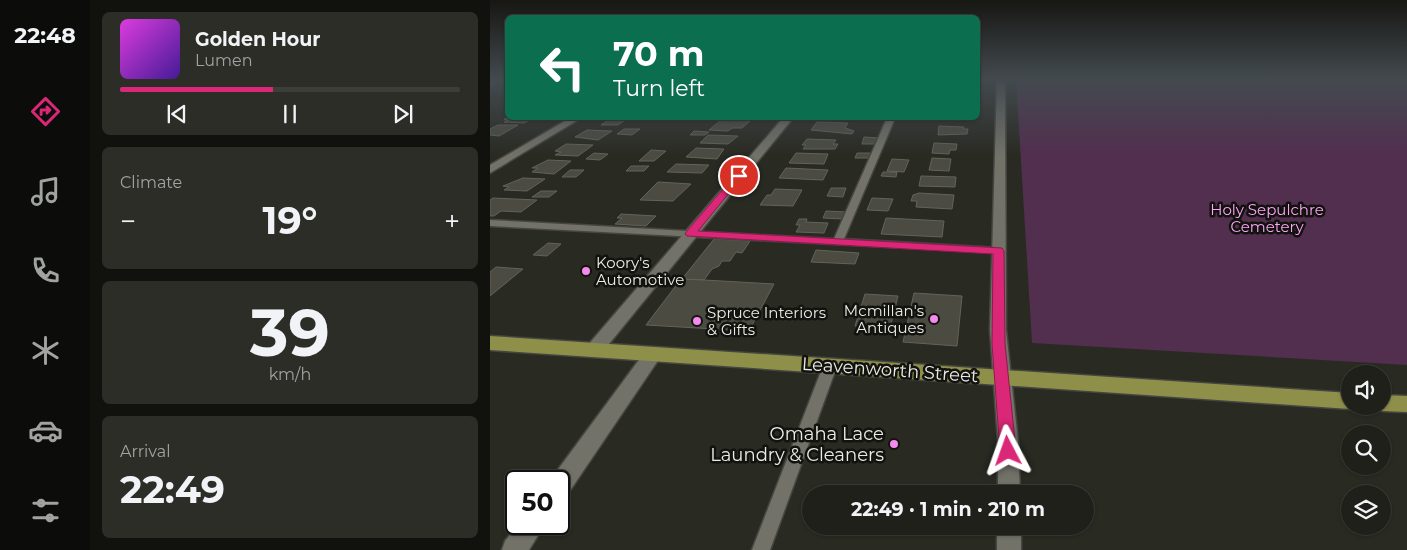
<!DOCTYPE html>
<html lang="en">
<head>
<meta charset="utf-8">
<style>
  body { margin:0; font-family:Montserrat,sans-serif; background:#2c2d27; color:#f1f3f6; height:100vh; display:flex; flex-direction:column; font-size:19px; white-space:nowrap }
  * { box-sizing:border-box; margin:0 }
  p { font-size:16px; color:#a1a3a2 }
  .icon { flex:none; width:28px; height:28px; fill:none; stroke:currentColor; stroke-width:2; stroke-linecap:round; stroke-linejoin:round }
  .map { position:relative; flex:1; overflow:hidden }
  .details { display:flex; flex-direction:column; gap:12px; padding:12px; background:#11120e; width:400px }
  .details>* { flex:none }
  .banner { position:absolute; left:15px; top:15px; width:475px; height:105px; border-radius:8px; box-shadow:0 1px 4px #0004,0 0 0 1px #3c3e39; background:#0b6e4f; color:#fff; overflow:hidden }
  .fabs { position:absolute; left:851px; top:365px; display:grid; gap:10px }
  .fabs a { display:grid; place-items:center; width:50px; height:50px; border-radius:50%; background:#1f201a; box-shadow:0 1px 4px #0004,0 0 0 1px #3c3e39; font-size:25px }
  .speed { position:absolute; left:15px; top:470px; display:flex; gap:10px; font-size:25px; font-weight:700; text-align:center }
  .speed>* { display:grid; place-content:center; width:65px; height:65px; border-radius:50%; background:#1f201a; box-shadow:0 1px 4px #0004,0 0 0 1px #3c3e39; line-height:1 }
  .speed .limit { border:2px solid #111; border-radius:8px; background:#fff; color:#111 }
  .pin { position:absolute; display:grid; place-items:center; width:42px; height:42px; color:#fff; margin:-21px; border:2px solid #fff; border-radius:50%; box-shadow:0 1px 5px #0007 }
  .me { position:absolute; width:55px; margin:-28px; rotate:356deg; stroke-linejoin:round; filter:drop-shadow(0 0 4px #0008) }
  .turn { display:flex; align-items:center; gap:18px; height:105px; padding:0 25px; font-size:22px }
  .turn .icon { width:65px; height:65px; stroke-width:2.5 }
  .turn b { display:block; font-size:35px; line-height:42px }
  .big { font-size:38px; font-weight:700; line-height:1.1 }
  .details .card { flex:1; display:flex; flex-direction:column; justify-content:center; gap:8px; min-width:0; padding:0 18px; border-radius:8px; background:#2c2d27 }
  .details .dial { align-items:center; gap:0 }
  .dial b { font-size:65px; line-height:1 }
  .song { display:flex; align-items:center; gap:15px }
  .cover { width:60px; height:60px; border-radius:8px; background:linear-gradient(135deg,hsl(300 70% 55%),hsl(260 70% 35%)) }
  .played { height:5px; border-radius:2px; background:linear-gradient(90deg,#db2777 45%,#3c3e39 45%) }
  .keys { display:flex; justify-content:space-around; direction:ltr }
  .heat { display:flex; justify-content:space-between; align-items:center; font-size:28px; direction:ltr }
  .trip { position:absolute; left:312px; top:485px; width:292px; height:50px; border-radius:25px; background:#1f201a; box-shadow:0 1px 4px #0004,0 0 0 1px #3c3e39; font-weight:700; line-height:50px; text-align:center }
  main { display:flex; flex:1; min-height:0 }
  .tab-bar { display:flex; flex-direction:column; width:90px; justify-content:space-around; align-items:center; background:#0c0d0a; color:#a1a3a2 }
  .tab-bar .icon { width:35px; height:35px }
  .tab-bar .selected { color:#db2777 }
  .tab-bar b { font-size:22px; color:#f1f3f6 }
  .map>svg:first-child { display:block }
  .green { fill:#522e4f }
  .building { fill:#4b4b42; stroke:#62635a }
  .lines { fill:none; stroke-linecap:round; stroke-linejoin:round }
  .lane-casing { stroke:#464640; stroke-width:3 }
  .street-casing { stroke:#464640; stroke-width:3 }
  .secondary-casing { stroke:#464640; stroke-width:3 }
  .primary-casing { stroke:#464640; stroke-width:3 }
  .lane { fill:#727269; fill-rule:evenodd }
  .street { fill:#727269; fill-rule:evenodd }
  .secondary { fill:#727269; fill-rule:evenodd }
  .primary { fill:#8e8f49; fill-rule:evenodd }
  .route { fill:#db2777; stroke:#8e194d }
  .poi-dot { fill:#f589ee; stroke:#12120e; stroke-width:2 }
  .labels { text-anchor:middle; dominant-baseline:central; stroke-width:5; stroke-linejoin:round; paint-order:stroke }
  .park-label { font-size:15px; fill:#fda4f6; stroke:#12120e }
  .poi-label { font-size:15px; fill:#ebebe6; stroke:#12120e; text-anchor:start }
  .near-street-label { font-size:18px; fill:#ebebe6; stroke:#12120e }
  .near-poi-label { font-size:18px; fill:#ebebe6; stroke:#12120e; text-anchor:end }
</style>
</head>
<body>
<main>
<nav class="tab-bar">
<b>22:48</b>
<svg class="icon selected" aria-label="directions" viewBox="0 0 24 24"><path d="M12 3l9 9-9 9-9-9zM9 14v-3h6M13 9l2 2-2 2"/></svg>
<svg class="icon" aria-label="music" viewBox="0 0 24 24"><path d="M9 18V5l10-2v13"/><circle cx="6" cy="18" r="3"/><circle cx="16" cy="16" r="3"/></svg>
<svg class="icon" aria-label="phone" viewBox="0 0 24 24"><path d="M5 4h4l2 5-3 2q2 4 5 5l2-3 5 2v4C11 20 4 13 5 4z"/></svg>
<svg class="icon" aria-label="climate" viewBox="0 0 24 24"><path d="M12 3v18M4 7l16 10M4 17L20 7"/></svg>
<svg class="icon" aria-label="car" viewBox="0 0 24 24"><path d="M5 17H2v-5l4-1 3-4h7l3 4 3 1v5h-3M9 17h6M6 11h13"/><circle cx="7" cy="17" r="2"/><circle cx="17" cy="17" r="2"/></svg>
<svg class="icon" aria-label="filters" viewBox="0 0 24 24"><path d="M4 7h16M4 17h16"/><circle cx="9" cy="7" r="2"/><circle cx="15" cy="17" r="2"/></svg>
</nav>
<section class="details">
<div class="card">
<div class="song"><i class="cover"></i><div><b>Golden Hour</b><p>Lumen</p></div></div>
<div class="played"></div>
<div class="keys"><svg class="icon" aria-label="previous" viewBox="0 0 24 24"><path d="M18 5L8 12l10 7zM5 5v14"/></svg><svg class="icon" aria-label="pause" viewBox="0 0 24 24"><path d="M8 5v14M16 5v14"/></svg><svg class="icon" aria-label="next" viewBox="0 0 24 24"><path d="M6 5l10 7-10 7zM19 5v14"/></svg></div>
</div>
<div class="card"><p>Climate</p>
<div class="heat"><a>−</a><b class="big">19°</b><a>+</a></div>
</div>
<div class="card dial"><b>39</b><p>km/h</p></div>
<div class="card"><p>Arrival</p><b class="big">22:49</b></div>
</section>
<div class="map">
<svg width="917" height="550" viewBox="0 0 917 550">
  <rect width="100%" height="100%" fill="#292a22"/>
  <polygon class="green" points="526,79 917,79 917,365 542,343"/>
  <g class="building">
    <polygon points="0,79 18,79 0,86"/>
    <polygon points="18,118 43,118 34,123 14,122 18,120 14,119"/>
    <polygon points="121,118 138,118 128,125 111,125"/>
    <polygon points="453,118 479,118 479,120 453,119"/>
    <polygon points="232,119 260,121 252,128 242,128 238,131 219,130"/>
    <polygon points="327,122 358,123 355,128 364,131 362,134 321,130"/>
    <polygon points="8,125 28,125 9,136 0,135 0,129"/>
    <polygon points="449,126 474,127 473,129 478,129 477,134 448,135"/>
    <polygon points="134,129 150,129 142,135 127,134"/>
    <polygon points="97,130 122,131 108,140 85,137"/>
    <polygon points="204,131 219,132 215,135 200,135"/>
    <polygon points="218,135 248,136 238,144 210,143"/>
    <polygon points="374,137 390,138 388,144 372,144"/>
    <polygon points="317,139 346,140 343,144 348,144 345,149 313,149 316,145 312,145"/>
    <polygon points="444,143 467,144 466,150 460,150 459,154 442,153"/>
    <polygon points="76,144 103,145 88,156 65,155 71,152 65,151"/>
    <polygon points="206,148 234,149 227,159 196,157"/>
    <polygon points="161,150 176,151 164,161 149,161"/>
    <polygon points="104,153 118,154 110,160 96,159"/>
    <polygon points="306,153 338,154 334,164 299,163"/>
    <polygon points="367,153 382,153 380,158 365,158"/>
    <polygon points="442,158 461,159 459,171 439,170"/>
    <polygon points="402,159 419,160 414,172 397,171"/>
    <polygon points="58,160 81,161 64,174 42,172 48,168 42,168"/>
    <polygon points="186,164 219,165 212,173 177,172"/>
    <polygon points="141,166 159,166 154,171 136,171"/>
    <polygon points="296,168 338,170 333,180 289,178"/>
    <polygon points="80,170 94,170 86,177 72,177"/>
    <polygon points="393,172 407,172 406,177 391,176"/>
    <polygon points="431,176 466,177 465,187 429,186"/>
    <polygon points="33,178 55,179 37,191 14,190 19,187 13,186"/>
    <polygon points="168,182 201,184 183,201 150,200"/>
    <polygon points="341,188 356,188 353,197 337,196"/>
    <polygon points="285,189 312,190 303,206 270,205 277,195 281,195"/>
    <polygon points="51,191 67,191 59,197 42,197"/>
    <polygon points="429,193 464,195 462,209 426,207 427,201 421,201 423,195"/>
    <polygon points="3,198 47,200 31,212 11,211 4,216 0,216 0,200"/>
    <polygon points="382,198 403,199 398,211 377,210"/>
    <polygon points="336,211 356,212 353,219 333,218"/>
    <polygon points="131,214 166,216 156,226 125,224 132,218 127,218"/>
    <polygon points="396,218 454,221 452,237 391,234"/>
    <polygon points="309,219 317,219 316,222 338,223 334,233 306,232 310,225 306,225"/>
    <polygon points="224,239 260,241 252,253 246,252 240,261 232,261 229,266 222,269 214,280 192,279"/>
    <polygon points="58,243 71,244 57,256 43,255"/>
    <polygon points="326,250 369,253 365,264 321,262"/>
    <polygon points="6,267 33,269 0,296 0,272"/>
    <polygon points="191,279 214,280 284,284 259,331 156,325"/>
    <polygon points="424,293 472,296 467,346 413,342"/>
    <polygon points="375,294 408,296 400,328 365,326"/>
  </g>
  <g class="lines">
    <g class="lane-casing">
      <g id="lane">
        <polygon points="397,118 405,118 354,239 509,248 513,249 514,251 513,253 0,226 0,220 344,239"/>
        <polygon points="340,361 345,362 347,366 280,550 262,550 333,366 335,362"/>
      </g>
    </g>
    <g class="street-casing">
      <g id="street">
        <polygon points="80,118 91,118 0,173 0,165"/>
        <polygon points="293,118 303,118 110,355 104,357 98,355 95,350 98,345"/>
        <polygon points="163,347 169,349 172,354 169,359 77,495 69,498 69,481 60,481 61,479 157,349"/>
        <polygon points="28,524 55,524 39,550 12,550 15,541"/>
      </g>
    </g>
    <g class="secondary-casing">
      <g id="secondary">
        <polygon points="507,79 515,79 516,330 528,441 530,494 508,494 508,441 500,330"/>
        <rect x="507" y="526" width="24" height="24"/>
      </g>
    </g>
    <g class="primary-casing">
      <g id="primary">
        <polygon points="0,336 860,393 860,406 867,406 860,409 0,350"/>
        <polygon points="892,395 917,396 917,412 892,411 885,409 884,406 892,406"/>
      </g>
    </g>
    <use href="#lane" class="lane"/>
    <use href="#street" class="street"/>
    <use href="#secondary" class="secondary"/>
    <use href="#primary" class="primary"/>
  </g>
  <linearGradient id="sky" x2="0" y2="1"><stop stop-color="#171713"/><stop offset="0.51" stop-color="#434a4f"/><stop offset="1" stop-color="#434a4f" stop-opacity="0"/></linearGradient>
  <rect width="917" height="156" fill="url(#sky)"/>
  <polygon class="route" points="249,173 252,174 252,177 208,231 512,248 514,251 515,344 526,451 524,456 518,458 512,456 510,451 502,344 503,254 197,236 195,234 197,231 246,174"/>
  <g class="poi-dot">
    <circle cx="96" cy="271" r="5"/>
    <circle cx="444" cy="319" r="5"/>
    <circle cx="207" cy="321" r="5"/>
    <circle cx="404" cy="444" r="5"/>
  </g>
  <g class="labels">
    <g class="park-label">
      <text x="777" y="209">Holy Sepulchre<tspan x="777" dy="17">Cemetery</tspan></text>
    </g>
    <g class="poi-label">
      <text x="106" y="262">Koory's<tspan x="106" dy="17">Automotive</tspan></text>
      <text x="434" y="310" text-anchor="end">Mcmillan's<tspan x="434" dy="17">Antiques</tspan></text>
      <text x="217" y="312">Spruce Interiors<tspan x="217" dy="17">&amp; Gifts</tspan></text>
    </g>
    <g class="near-street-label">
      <text transform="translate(400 370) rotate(4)">Leavenworth Street</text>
    </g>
    <g class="near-poi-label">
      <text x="394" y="434">Omaha Lace<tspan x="394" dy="21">Laundry &amp; Cleaners</tspan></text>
    </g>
  </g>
</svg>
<div class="fabs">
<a><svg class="icon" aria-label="sound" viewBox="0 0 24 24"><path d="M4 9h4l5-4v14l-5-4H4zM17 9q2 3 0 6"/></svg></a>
<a><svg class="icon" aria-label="search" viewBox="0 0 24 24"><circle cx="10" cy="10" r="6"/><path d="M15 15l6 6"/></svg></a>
<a><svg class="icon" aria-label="layers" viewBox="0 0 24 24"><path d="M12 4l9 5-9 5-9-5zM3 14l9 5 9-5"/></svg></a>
</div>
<div class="speed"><div class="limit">50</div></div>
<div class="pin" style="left:249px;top:176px;background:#d93025"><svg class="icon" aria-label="arrive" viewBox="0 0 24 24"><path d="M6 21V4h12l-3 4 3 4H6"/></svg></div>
<svg class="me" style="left:518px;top:451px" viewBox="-20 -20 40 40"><path d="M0-17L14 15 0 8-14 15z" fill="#db2777" stroke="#fff" stroke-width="4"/></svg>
<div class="trip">22:49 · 1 min · 210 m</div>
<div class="banner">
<div class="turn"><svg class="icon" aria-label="left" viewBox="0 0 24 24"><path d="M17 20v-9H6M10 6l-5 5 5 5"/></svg><div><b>70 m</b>Turn left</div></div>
</div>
</div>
</main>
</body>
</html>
